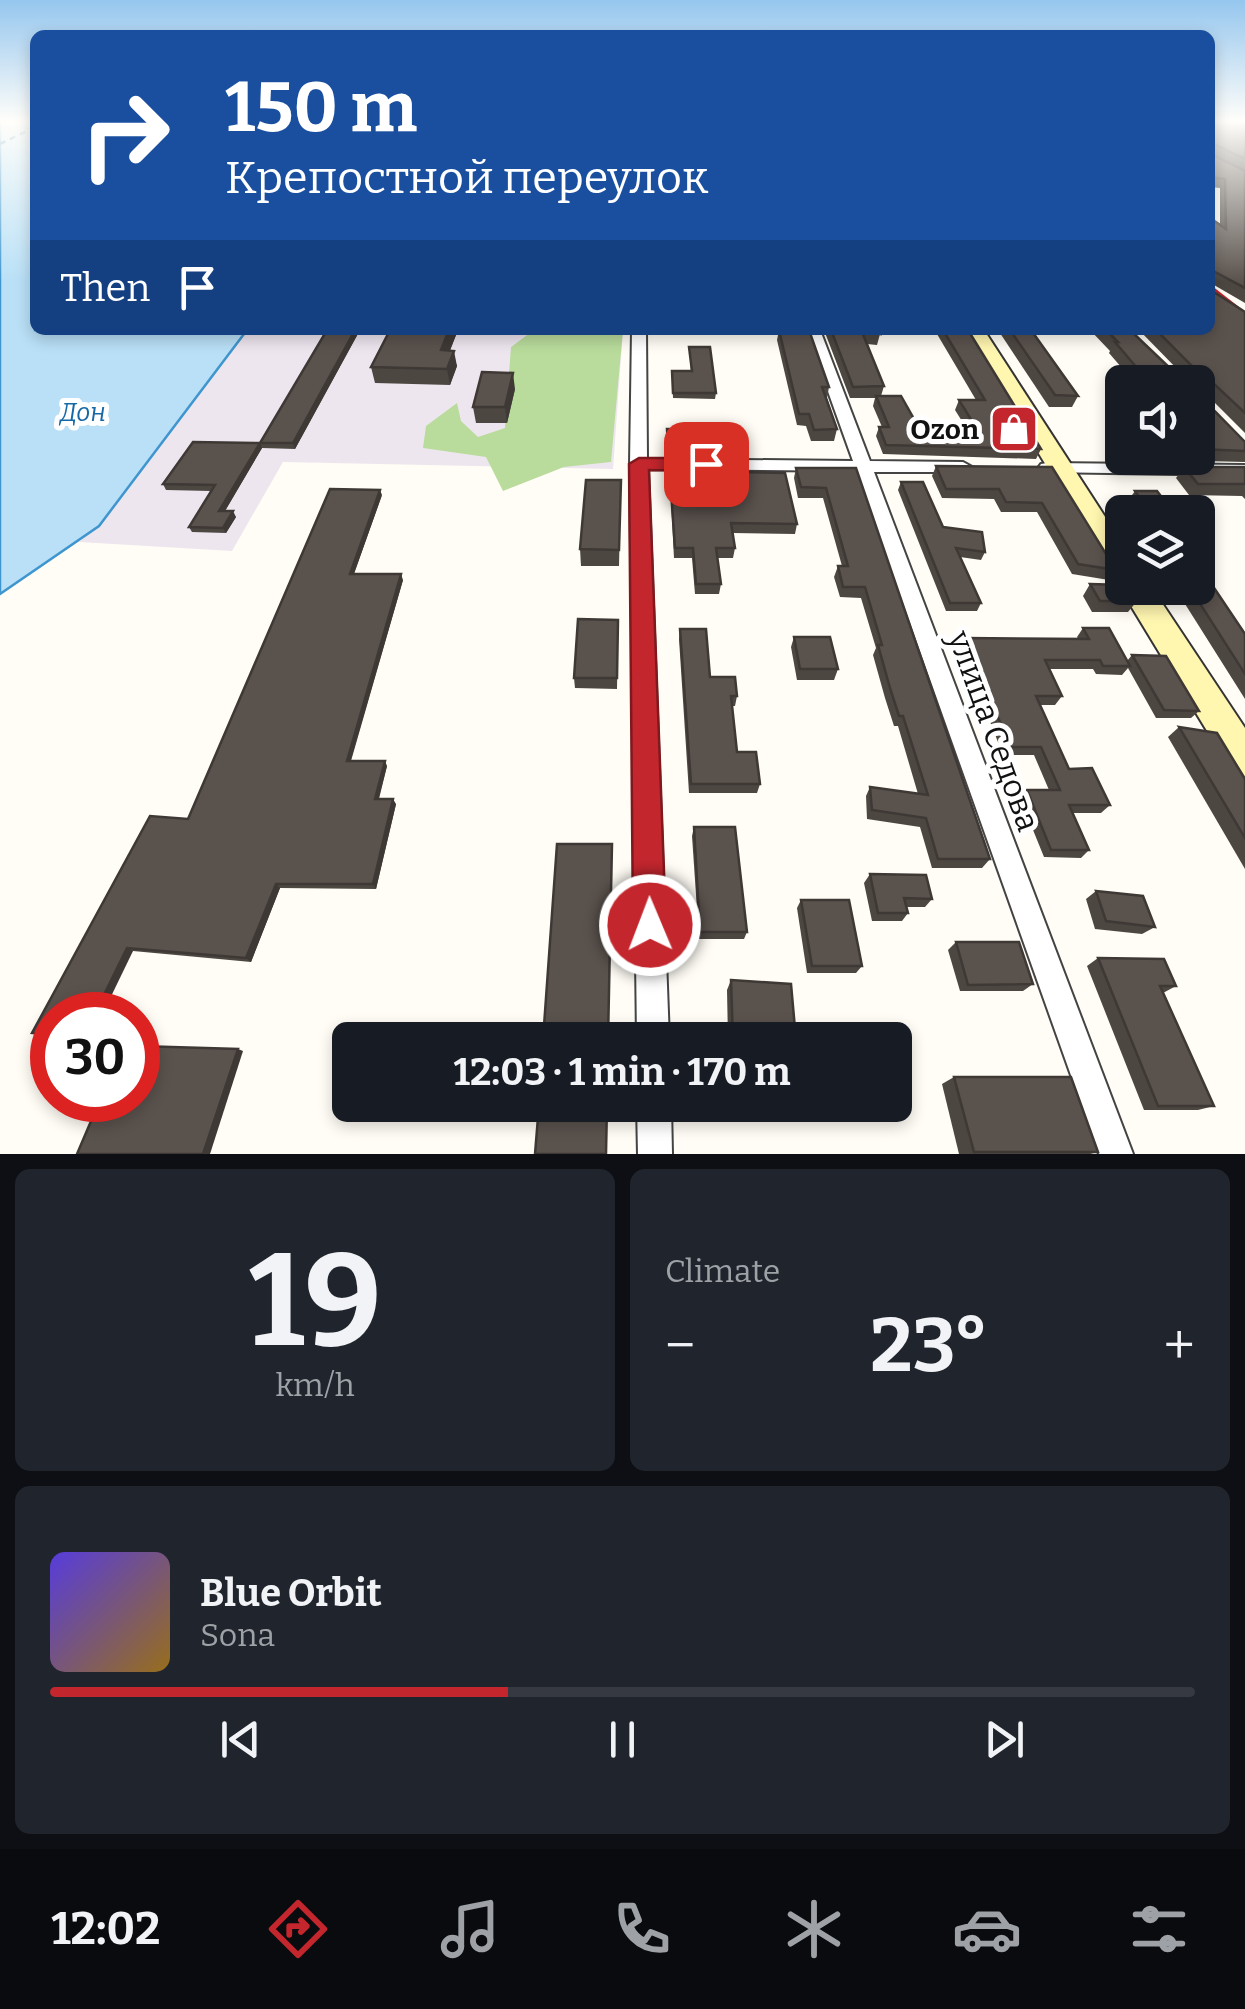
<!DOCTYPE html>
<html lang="en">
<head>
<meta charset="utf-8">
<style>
  body { margin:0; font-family:Bitter,serif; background:#20242c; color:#f1f3f6; height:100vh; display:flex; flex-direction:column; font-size:38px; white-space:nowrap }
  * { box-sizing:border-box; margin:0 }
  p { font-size:32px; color:#9ea1a6 }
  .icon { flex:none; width:55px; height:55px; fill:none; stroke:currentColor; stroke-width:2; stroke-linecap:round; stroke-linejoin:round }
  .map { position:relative; height:1154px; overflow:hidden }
  .side { display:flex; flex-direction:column; gap:15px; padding:15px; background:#0d0f14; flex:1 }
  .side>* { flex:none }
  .banner { position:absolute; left:30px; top:30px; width:1185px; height:305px; border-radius:15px; box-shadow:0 5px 15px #0003; background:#1a4fa0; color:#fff; overflow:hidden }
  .controls { position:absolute; left:1105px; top:365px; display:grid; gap:20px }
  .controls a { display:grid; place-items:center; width:110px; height:110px; border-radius:15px; background:#171b24; box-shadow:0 5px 15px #0003; font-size:50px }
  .speed { position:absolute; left:30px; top:992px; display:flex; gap:20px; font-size:50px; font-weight:700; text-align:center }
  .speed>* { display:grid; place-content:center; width:130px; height:130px; border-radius:50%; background:#171b24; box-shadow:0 5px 15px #0003; line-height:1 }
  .speed .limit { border:15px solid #d22; background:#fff; color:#111 }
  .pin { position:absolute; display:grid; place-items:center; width:85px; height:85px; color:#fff; margin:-42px; border-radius:20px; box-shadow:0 5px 15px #0006 }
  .me { position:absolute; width:110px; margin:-55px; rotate:359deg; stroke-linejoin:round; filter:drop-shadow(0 0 8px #0008) }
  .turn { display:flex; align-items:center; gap:35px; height:210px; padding:0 30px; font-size:45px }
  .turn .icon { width:130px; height:130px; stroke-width:2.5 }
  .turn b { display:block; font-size:70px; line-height:85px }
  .then { display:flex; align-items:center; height:95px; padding:0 30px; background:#0003; gap:20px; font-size:38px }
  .big { font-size:75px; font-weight:700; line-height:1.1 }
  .side .widget { flex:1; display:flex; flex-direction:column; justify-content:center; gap:15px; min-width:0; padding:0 35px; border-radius:15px; background:#20242c }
  .side .dial { align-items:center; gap:0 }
  .dial b { font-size:130px; line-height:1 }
  .song { display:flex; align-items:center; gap:30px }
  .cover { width:120px; height:120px; border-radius:15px; background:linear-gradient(135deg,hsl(250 70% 55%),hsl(40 70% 35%)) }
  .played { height:10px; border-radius:5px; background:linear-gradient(90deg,#c4262e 40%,#363941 40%) }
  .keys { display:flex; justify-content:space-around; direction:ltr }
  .heat { display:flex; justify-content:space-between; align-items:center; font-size:55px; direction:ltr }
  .side .tiles { flex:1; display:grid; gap:15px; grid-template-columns:1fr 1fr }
  .widget:last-child { grid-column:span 2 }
  .trip { position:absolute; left:332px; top:1022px; width:580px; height:100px; border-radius:15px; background:#171b24; box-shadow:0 5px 15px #0003; font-weight:700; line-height:100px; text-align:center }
  .dock { display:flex; height:160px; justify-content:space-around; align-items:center; background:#090b0e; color:#9ea1a6 }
  .dock .icon { width:70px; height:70px }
  .dock .active { color:#c4262e }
  .dock b { font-size:45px; color:#f1f3f6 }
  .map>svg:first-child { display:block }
  .industrial { fill:#eee6ef }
  .forest { fill:#b9dc9c }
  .water { fill:#b9e0f7; stroke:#3f96cf; stroke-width:2.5 }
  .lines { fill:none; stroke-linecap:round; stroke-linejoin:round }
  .ferry { stroke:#1768a6; stroke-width:2.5; stroke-dasharray:6 5; stroke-linecap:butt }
  .street-casing { stroke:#444; stroke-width:4 }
  .secondary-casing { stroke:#333; stroke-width:4 }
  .street { fill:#fff; fill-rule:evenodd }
  .secondary { fill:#fff6b0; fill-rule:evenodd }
  .tram { stroke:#c4262e; stroke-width:2.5 }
  .wall { fill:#4d4742 }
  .shaded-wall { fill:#3f3936 }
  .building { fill:#5a524d; stroke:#3f3936; stroke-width:2.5 }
  .route { fill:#c4262e; stroke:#7f191e; stroke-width:2.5 }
  .labels { text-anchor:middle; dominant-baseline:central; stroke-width:10; stroke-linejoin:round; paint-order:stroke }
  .far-water-label { font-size:25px; font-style:italic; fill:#1768a6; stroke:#fff }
  .poi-label { font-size:28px; font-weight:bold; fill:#111; stroke:#fff; text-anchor:end }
  .near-street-label { font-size:32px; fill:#111; stroke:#fff }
</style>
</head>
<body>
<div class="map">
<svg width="1245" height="1154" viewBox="0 0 1245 1154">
  <rect width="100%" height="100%" fill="#fffdf5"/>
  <polygon class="industrial" points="247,330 623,330 613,469 283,462 232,551 79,542 99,525"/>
  <polygon class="forest" points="534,330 623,330 611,462 564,467 503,491 486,457 423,448 426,426 457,403 461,421 478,437 505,428 511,347"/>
  <polygon class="water" points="0,120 35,120 35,330 247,330 99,526 0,594"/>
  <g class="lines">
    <polyline class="ferry" points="0,144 35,127"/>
    <g class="street-casing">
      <g id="street">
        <polygon points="632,330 646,330 647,459 853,461 806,330 820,330 870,461 963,462 972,467 963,472 874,472 1133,1154 1099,1154 856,471 648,469 669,1040 637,1040 630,464"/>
        <polygon points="1047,463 1245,465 1245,475 1041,472 1038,468 1041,464"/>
        <polygon points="637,1105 671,1105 672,1154 638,1154"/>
      </g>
    </g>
    <g class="secondary-casing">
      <g id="secondary">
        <polygon points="964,330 984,330 1122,543 1122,577 1112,574"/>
        <polygon points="1122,585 1152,588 1245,728 1245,777 1232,772 1125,596"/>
      </g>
    </g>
    <use href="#street" class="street"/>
    <use href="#secondary" class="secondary"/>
    <polyline class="tram" points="1210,286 1245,313"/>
  </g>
  <g class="wall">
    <polygon points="1210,120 1245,120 1245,171 1213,154 1245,171 1245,303 1214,285 1214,292 1245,312 1245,433 1206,394 1203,394 1203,399 1245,442 1245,462 1162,460 1152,458 1198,458 1198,382 1134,382 1109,353 1110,351 1090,330 1130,330 1175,373 1182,374 1139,330 1210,330 1210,218 1220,225 1220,188 1210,187"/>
    <polygon points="327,330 360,330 295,449 262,448 225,511 236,517 226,533 192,532 189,527 211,491 166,490 163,484 260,443"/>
    <polygon points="390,330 458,330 450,350 457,366 450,385 375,383 371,367"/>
    <polygon points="779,330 829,387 827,398 837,429 834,441 811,441 806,426 797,425 777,340"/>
    <polygon points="824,330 878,330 880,334 877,345 867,344 884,386 881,396 922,433 970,434 955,410 959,400 976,400 937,334 939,330 968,330 1041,449 1036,459 883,454 876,436 879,427 882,427 873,406 875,398 850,398"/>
    <polygon points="998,330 1031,330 1078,396 1072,407 1049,407"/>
    <polygon points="689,347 716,393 715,399 673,398 672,371 691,371"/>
    <polygon points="515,389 507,423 476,423 473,407"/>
    <polygon points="667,429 711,447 710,456 667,455"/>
    <polygon points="669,463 737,472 797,524 795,534 733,533 735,548 733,558 717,558 721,584 719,594 695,594 692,558 674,558"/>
    <polygon points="936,466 1052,467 1116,570 1109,580 1072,574 1037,512 1001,512 994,499 942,498 932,476"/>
    <polygon points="1184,467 1245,467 1245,499 1242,496 1189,495 1176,478"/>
    <polygon points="796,468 856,468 990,859 982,868 932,868 920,827 867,819 866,796 870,787 918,794 898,726 894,726 885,698 873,655 876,648 861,598 840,597 834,577 838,566 842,566 823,498 798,498 794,478"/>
    <polygon points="621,480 619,566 581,566 580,549"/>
    <polygon points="901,482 943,527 985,552 981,560 960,557 981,603 977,611 946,611 898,490"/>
    <polygon points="1135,491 1173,512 1135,512 1127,502"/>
    <polygon points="382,495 354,574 403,580 351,761 387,766 379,799 396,804 376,889 280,888 251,962 133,951 52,1015 52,1037 40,1036 32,1033 188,819"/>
    <polygon points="1090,584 1137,601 1128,612 1092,612 1083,596"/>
    <polygon points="1169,588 1198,588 1245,634 1245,699 1180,596 1175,596"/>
    <polygon points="618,620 617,689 575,688 574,678"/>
    <polygon points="1083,628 1127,661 1132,655 1199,711 1191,718 1156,718 1128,668 1122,675 1096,674 1093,669 1049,669 1062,696 1055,705 1040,705 1069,769 1110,805 1101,813 1072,813 1089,850 1081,858 1044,857 1020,798 1027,790 1049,790 1034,755 1003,755 961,647 966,638 1078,639 1077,637"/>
    <polygon points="680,629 710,677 737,696 735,706 732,706 737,752 760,784 757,793 689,793 679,639"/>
    <polygon points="794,637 838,669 834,680 797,680 791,647"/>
    <polygon points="1179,727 1245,779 1245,869 1168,737"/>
    <polygon points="694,827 747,932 744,939 699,939 692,836"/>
    <polygon points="870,874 932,899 925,907 907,907 908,913 902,921 872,921 864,883"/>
    <polygon points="1096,891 1155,927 1142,934 1095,929 1086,899"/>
    <polygon points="801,900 862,966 856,973 807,973 797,908"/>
    <polygon points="956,942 1033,984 1023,991 960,991 948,950"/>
    <polygon points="1098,958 1176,986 1163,993 1214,1106 1198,1110 1144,1110 1087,966"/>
    <polygon points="731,980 796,1040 728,1040 727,990"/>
    <polygon points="954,1077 1098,1152 1090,1154 959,1154 942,1084"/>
  </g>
  <g class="shaded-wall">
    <polygon points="355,330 360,330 295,449 293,443"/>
    <polygon points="449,330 458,330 444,366 441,350"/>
    <polygon points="454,351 457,366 450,385 447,369"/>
    <polygon points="513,373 515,389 507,423 505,407"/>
    <polygon points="260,443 262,448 222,516 219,511"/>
    <polygon points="380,490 382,495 352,579 350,574"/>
    <polygon points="233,511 236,517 226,533 223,528"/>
    <polygon points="401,574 403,580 349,766 347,761"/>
    <polygon points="385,761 387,766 377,804 375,799"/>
    <polygon points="393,799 396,804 376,889 373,884"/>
    <polygon points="276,884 280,888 251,962 246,958"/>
    <polygon points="127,948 133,951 102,1015 94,1015"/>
    <polygon points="238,1049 243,1051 210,1154 203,1154"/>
  </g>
  <g class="building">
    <polygon points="1210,120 1245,120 1245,159 1212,143 1213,155 1245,171 1245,288 1213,271 1214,292 1245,312 1245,413 1213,383 1203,381 1203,399 1245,442 1245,451 1198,449 1198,382 1139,382 1138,381 1148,381 1115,342 1118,342 1106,330 1130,330 1175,373 1193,375 1197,371 1156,330 1210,330 1210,218 1226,229 1225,179 1210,177"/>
    <polygon points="327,330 355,330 293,443 260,443"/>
    <polygon points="390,330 449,330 441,350 454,351 447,369 371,367"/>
    <polygon points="779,330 809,330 829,387 822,387 837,429 814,430 809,414 799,414"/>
    <polygon points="831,330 878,330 880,334 862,332 884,386 853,387"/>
    <polygon points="943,330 968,330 1041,449 886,445 879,427 889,427 876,396 901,396 922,433 980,434 959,400 985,400"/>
    <polygon points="1010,330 1031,330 1078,396 1055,395"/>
    <polygon points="689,347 710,347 716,393 673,393 672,371 692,371"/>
    <polygon points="482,372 513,373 505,407 473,407"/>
    <polygon points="667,429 690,430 691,436 711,437 711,447 668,446"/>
    <polygon points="193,442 260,443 219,511 233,511 223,528 189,527 215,485 163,484"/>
    <polygon points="669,463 713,464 713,468 736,468 737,472 785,473 797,524 731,523 735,548 716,548 721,584 696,584 693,548 675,548"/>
    <polygon points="936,466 1052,467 1116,570 1078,564 1042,503 1006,502 999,489 946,489"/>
    <polygon points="1184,467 1245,467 1245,484 1198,484"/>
    <polygon points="796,468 856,468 990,859 938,859 926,818 872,810 870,787 928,795 903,716 899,716 890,688 878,645 882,645 865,587 843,587 838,566 848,566 826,488 801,487"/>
    <polygon points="586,480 621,480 619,550 580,549"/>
    <polygon points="901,482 923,482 943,527 982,532 985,552 956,548 981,603 950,603"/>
    <polygon points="330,489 380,490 350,574 401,574 347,761 385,761 375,799 393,799 373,884 276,884 246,958 127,948 94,1015 52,1015 52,1035 32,1033 150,816 188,819"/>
    <polygon points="1135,491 1157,491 1173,512 1150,512"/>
    <polygon points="1198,564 1245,634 1245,674 1190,588 1198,588"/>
    <polygon points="1090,584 1122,585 1122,588 1128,588 1137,601 1100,601"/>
    <polygon points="578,619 618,620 617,678 574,678"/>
    <polygon points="1083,628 1109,628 1130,666 1103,666 1100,660 1045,660 1062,696 1036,696 1069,769 1092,768 1110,805 1069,805 1089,850 1051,850 1027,790 1060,790 1041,747 1010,747 966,638 1089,639"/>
    <polygon points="680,629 706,629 710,677 735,677 737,696 731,696 737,752 756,752 760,784 691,784"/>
    <polygon points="794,637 830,637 838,669 800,669"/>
    <polygon points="1132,655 1166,656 1199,711 1164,710"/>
    <polygon points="1179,727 1217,733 1245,779 1245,838"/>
    <polygon points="694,827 735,827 747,932 700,932"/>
    <polygon points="557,844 612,844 608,1040 543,1040"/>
    <polygon points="870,874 926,875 932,899 904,898 908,913 878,913"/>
    <polygon points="1096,891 1143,896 1155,927 1106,921"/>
    <polygon points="801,900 849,900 862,966 812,966"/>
    <polygon points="956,942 1019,942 1033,984 968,985"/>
    <polygon points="1098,958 1164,959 1176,986 1160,986 1214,1106 1158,1106"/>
    <polygon points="731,980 791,984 796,1040 733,1040"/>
    <polygon points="138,1046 238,1049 203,1154 77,1154 100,1100 138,1100"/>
    <polygon points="954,1077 1071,1077 1098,1152 974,1152"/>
    <polygon points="539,1105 607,1105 606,1154 535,1154"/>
  </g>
  <linearGradient id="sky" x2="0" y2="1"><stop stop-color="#95c6ee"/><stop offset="0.43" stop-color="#fffefa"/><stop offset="1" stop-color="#fffefa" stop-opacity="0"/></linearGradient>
  <rect width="1245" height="282" fill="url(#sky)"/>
  <polygon class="route" points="639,458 706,458 715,464 706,471 649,470 666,925 661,936 650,941 638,936 633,925 629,464"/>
  <defs>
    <g id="shop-square" transform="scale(2.5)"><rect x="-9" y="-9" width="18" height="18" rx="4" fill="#c4262e" stroke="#fff"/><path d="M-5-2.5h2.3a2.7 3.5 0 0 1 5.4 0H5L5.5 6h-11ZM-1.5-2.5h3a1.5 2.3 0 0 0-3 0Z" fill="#fff"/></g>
  </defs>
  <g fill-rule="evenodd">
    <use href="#shop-square" x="1014" y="429"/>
  </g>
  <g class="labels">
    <g class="far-water-label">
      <text x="83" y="413">Дон</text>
    </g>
    <g class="poi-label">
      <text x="979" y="429">Ozon</text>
    </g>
    <g class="near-street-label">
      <text transform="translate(994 731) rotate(70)">улица Седова</text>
    </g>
  </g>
</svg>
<div class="controls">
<a><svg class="icon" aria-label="sound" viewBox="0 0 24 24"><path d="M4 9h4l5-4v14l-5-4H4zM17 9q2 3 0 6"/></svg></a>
<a><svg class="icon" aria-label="layers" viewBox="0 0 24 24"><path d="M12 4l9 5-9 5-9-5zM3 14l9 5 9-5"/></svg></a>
</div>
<div class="speed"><div class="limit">30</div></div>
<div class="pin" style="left:706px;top:464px;background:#d93025"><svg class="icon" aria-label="arrive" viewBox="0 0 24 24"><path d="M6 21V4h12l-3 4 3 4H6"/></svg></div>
<svg class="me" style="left:650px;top:925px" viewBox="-20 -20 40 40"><circle r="17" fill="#c4262e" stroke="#fff" stroke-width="3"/><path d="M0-11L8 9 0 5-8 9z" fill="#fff"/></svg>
<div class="trip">12:03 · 1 min · 170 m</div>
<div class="banner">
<div class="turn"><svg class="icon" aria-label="right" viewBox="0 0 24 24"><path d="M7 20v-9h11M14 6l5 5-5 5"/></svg><div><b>150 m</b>Крепостной переулок</div></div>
<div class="then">Then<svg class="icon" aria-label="arrive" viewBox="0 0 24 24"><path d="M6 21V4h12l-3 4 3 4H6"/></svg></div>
</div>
</div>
<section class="side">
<div class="tiles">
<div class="widget dial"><b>19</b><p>km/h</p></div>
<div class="widget"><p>Climate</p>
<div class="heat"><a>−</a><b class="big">23°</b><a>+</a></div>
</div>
<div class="widget">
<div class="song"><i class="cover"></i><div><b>Blue Orbit</b><p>Sona</p></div></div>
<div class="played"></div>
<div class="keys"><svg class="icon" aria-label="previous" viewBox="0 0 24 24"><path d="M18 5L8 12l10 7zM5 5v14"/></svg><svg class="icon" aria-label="pause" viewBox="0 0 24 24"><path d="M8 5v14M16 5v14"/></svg><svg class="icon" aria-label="next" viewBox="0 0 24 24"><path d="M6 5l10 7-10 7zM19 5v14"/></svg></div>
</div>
</div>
</section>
<nav class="dock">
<b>12:02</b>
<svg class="icon active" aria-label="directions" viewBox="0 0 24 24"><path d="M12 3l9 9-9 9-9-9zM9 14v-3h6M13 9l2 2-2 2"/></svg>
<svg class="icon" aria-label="music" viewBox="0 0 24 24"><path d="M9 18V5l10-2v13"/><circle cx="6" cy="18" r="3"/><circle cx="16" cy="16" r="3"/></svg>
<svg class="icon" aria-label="phone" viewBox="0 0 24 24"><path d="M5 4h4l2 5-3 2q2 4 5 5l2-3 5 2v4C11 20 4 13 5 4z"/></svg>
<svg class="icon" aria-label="climate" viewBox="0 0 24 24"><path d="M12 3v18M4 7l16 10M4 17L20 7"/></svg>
<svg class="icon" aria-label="car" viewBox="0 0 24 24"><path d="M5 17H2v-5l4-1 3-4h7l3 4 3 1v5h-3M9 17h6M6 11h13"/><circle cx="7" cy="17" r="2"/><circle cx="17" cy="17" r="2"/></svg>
<svg class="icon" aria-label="filters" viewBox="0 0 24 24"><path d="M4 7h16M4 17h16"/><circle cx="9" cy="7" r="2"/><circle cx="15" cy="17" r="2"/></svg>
</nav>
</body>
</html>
